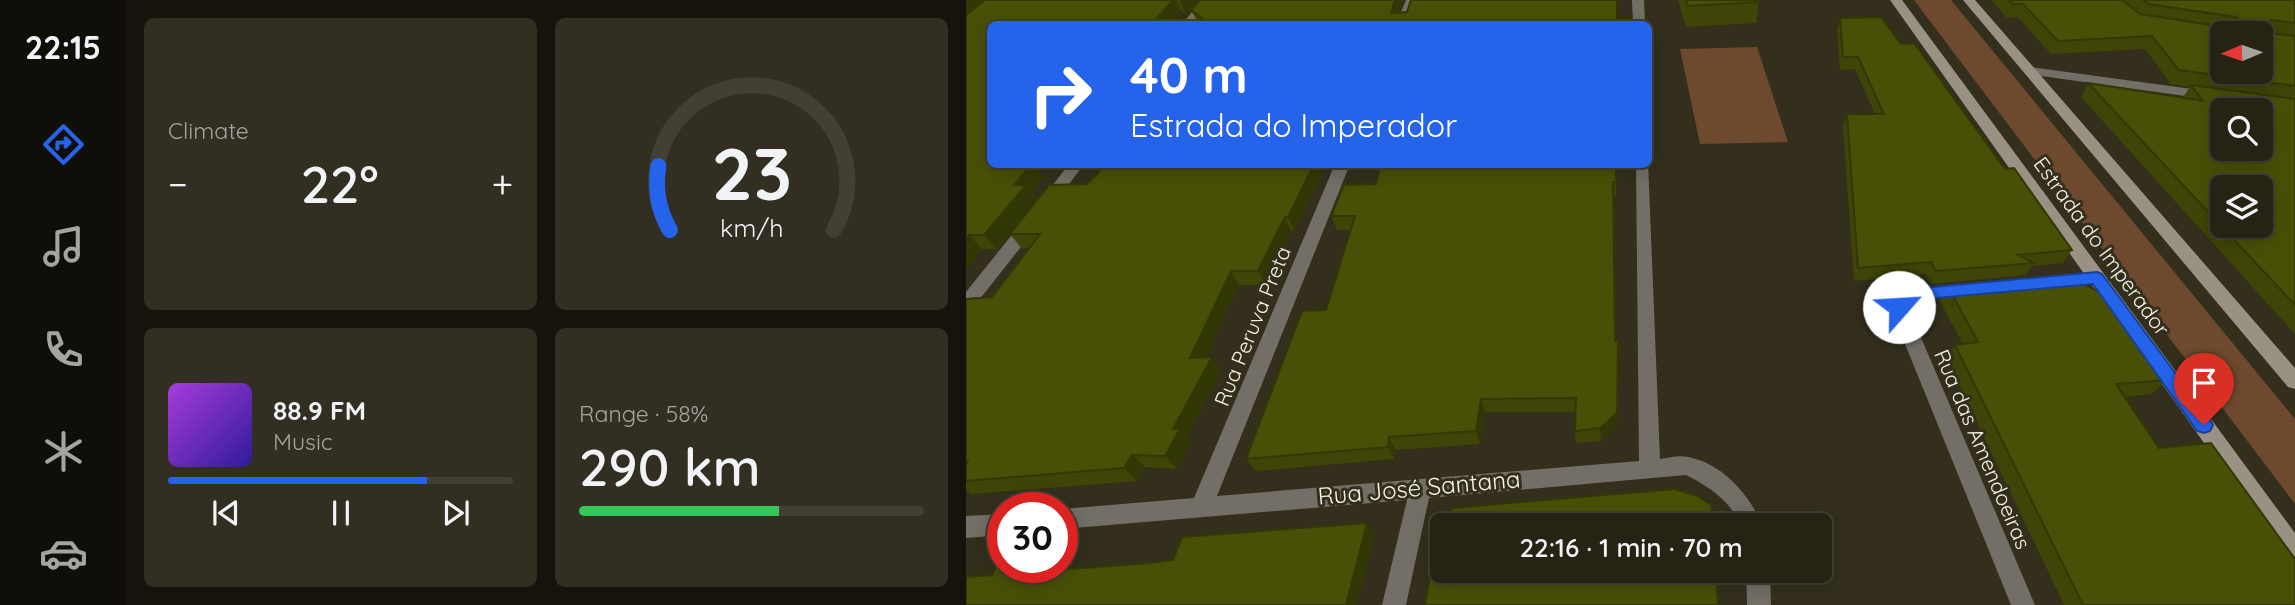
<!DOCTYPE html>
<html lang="en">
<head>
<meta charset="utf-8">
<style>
  body { margin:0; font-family:Quicksand,sans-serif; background:#322f22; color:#f1f3f6; height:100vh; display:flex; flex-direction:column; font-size:26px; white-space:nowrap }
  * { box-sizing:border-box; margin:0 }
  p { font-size:23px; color:#a4a4a0 }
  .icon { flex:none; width:38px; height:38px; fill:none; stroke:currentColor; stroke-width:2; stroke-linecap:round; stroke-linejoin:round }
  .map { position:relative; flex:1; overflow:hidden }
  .sheet { display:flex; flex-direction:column; gap:18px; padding:18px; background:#15130c; width:840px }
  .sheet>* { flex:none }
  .hud { position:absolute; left:21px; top:21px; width:665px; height:147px; border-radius:10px; box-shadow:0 4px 18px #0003,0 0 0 2px #424034; background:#2563eb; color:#fff; overflow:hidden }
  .needle { width:46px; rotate:268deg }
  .controls { position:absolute; left:1244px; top:21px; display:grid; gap:14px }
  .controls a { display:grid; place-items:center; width:63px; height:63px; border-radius:10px; background:#262315; box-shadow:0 4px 18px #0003,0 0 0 2px #424034; font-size:35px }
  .speed { position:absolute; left:21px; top:492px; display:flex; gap:14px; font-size:35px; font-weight:700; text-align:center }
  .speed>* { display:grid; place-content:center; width:91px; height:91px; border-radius:50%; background:#262315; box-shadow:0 4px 18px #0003,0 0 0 2px #424034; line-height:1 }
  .speed .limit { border:10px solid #d22; background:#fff; color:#111 }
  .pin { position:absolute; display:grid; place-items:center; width:60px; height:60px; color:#fff; margin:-72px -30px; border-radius:50% 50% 50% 0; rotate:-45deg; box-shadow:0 0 7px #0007 }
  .pin .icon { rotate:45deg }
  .me { position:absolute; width:77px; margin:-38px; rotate:64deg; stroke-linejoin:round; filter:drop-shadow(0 0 5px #0008) }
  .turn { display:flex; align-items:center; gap:24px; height:147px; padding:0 28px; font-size:32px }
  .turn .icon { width:91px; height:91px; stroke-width:2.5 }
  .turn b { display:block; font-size:49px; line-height:60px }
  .big { font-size:52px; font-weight:600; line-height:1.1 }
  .sheet .widget { flex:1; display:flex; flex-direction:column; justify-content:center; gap:10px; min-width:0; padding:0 24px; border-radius:10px; background:#322f22 }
  .sheet .dial { align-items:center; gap:0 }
  .dial svg { height:182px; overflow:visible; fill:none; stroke:#424034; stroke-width:7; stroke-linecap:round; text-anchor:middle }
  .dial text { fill:#f1f3f6; stroke:none }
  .song { display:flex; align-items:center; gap:21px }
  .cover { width:84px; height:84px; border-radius:10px; background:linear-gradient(135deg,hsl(280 70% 55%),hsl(250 70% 35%)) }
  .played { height:7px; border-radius:4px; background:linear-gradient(90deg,#2563eb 75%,#424034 75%) }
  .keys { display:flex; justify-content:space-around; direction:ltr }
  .heat { display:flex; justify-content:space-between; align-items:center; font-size:38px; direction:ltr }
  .charge { height:10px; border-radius:5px; background:linear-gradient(90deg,#34c759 58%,#424034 0) }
  .sheet .tiles { flex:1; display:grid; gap:18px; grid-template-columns:repeat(2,1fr) }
  .trip { position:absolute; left:464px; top:513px; width:402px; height:70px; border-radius:10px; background:#262315; box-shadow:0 4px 18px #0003,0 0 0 2px #424034; font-weight:600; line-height:70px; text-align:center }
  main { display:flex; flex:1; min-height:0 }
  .tabs { display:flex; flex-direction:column; width:126px; justify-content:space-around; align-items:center; background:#0f0e08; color:#a4a4a0 }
  .tabs .icon { width:49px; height:49px }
  .tabs .current { color:#2563eb }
  .tabs b { font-size:32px; color:#f1f3f6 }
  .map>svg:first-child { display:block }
  .green { fill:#6d4a2d }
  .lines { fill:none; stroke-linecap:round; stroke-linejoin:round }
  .street { fill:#736e66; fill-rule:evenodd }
  .secondary { fill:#999184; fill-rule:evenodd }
  .wall { fill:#3e4506 }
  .shaded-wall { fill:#323805 }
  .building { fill:#485007; stroke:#323805; stroke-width:2; fill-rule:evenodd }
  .route { fill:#2563eb; stroke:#184099; stroke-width:2 }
  .labels { text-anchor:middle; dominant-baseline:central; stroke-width:6; stroke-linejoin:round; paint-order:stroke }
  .street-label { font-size:21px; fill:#f4f2e6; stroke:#332f1c }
  .near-street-label { font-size:24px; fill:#f4f2e6; stroke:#332f1c }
</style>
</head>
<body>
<main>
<nav class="tabs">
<b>22:15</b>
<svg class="icon current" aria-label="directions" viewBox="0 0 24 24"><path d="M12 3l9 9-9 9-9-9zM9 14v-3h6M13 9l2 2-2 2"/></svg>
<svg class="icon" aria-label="music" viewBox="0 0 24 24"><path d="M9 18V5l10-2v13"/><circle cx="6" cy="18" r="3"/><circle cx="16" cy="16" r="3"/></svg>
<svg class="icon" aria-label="phone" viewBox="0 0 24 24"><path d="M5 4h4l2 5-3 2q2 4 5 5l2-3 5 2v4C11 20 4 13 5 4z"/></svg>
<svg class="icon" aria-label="climate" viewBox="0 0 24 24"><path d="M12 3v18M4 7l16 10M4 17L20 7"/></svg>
<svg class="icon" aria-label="car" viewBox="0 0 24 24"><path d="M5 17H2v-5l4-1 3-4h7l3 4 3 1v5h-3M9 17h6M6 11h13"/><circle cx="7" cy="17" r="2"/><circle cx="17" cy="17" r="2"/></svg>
</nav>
<section class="sheet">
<div class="tiles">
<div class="widget"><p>Climate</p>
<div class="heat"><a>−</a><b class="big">22°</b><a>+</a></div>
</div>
<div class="widget dial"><svg viewBox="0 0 100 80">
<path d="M14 69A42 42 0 1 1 86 69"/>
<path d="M14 69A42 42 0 0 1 9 41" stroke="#2563eb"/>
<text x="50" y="56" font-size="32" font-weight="700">23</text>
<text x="50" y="72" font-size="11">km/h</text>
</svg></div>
<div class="widget">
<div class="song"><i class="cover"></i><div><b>88.9 FM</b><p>Music</p></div></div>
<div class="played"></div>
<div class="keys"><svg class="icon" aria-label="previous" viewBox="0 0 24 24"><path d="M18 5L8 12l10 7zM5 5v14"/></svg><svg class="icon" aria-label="pause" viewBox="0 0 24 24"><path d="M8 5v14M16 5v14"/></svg><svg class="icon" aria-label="next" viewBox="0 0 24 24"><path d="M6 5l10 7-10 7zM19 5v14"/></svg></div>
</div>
<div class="widget"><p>Range · 58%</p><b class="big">290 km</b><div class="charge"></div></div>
</div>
</section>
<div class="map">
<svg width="1329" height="605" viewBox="0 0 1329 605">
  <rect width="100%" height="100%" fill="#332f1c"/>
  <g class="green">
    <polygon points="948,0 985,0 1329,419 1329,504"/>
    <polygon points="791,47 822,142 734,144 714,49"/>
  </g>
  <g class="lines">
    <g class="street">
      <polygon points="236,0 248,0 228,24 216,24"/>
      <polygon points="440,0 452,0 442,24 430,24"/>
      <polygon points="666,0 678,0 679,24 667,24"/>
      <polygon points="1064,67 1241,91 1248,95 1241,99 1060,74 1058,71"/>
      <path d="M 682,161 L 694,459 C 703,458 713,455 722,457 C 756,463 784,495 796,525 L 774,525 C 765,501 742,486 720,475 L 463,498 L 440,605 L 416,605 L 441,500 L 96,529 L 96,509 L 228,498 L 369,164 L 384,164 L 251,496 L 673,461 L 670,164 L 682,164 Z"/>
      <polygon points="103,164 118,164 86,207 76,207 73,203 76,199"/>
      <polygon points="63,220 69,221 71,225 69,229 6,309 0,311 0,292 57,221"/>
      <polygon points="1131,272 1139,278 1131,284 1086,288 1077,282 1086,276"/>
      <polygon points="1002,283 1008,284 1011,289 1008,294 949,300 942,307 1069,605 1045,605 924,307 931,294 939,289"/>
      <polygon points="37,514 37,535 0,538 0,516"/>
      <polygon points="780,570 804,570 805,605 781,605"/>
    </g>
    <g class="secondary">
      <polygon points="924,0 936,0 1329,533 1329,563 1321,560"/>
      <polygon points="997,0 1009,0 1329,368 1329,389 1322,387"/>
    </g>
  </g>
  <g class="wall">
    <polygon points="0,0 234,0 220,15 215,11 204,24 24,24 24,164 73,164 70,167 78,177 66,192 71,199 31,249 16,249 0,270"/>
    <polygon points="437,0 433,12 441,12 445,0 652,0 651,24 233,24 225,10"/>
    <polygon points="712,0 792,0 793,2 790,23 720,27"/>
    <polygon points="1025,0 1329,0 1329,334 1115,97 1122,83 1216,98 1224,87 1205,84 1179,49 1085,54 1052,17 1041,18"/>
    <polygon points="874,18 935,44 1106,250 1097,263 1066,266 1060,275 965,284 960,274 888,281 877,127 881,114 909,114 889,69 874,70 871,30"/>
    <polygon points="138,164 360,164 346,197 328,231 325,231 300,285 273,285 240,357 256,371 221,437 225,442 211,469 179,467 171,481 5,494 0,490 0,299 26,297 63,248 56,249 44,234 121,184 132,173"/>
    <polygon points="650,164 650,196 648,196 650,341 652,355 651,426 635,441 610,443 609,431 609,412 519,412 514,444 429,450 428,459 290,471 280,459 360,310 385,230 371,230 365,216 410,184"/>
    <polygon points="981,285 1200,380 1186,394 1159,397 1193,448 1329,605 1098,605 981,359 989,345 997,344 973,300"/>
  </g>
  <g class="shaded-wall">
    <polygon points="0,0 23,0 0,20"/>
    <polygon points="207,0 210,0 215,11 204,24 186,24"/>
    <polygon points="215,0 234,0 220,15 214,2"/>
    <polygon points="429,0 437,0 429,24 425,13"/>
    <polygon points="52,164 73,164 70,167 78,177 66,192 71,199 31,249 18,235 48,185"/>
    <polygon points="348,164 360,164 346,197 328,231 322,217"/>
    <polygon points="319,217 325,231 300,285 292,271"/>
    <polygon points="3,235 16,249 0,270 0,239"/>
    <polygon points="265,271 273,285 234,371 224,358"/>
    <polygon points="652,341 651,426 635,441 634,428"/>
    <polygon points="246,357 256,371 221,437 225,442 211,469 199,456 207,429"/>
    <polygon points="515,399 519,412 514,444 510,431"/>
    <polygon points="423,437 429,450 428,459 422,447"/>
    <polygon points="166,455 179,467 171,481 158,468"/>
    <polygon points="401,523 409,535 391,605 380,605"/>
    <polygon points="96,553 104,558 93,582 75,571 77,567 96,567"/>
  </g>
  <g class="building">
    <polygon points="19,0 207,0 186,24 24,24 24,164 66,164 48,185 60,185 18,235 3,235 0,239 0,15"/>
    <polygon points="234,0 429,0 425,13 441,12 445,0 651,0 651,20 646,20 646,24 239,24 241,22 225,10"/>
    <polygon points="720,0 792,0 793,2 722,6"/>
    <path d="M 1043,0 L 1156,0 L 1174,14 L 1264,28 L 1272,20 L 1270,17 L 1182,4 L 1177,0 L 1329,0 L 1329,23 L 1305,20 L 1302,23 L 1302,31 L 1304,33 L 1329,36 L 1329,86 L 1213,70 L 1186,36 L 1092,41 L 1057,4 L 1047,4 ZM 1256,33 L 1295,33 L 1295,72 L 1256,72 Z"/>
    <polygon points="915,17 935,44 948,43 1039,169 1048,168 1106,250 1052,255 1068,263 970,271 965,262 892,268 881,114 918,114 892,57 877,57 874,18"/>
    <path d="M 1122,83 L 1237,101 L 1225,85 L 1329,99 L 1329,305 ZM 1256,110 L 1295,110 L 1295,149 L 1256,149 ZM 1256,187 L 1295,187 L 1295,226 L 1256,226 Z"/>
    <polygon points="138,164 348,164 322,217 319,217 292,271 265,271 224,358 246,357 207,429 214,429 199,456 166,455 158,468 0,481 0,464 2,461 0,461 0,299 26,297 74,234 44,234 83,185 121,184 132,173"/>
    <polygon points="415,164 650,164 650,182 647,182 649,341 652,341 651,413 634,428 609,431 610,398 515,399 510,431 423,437 422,447 280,459 336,311 360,310 389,216 365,216 378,185 410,184"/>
    <polygon points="1099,275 1138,294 1200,380 1150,384 1193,448 1245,443 1329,559 1329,605 1117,605 989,345 1012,342 981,285"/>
    <polygon points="708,489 732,496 746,506 747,525 482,525 485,508"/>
    <polygon points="401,523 380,605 0,605 0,577 26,575 37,553 37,567 77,567 75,571 183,563 207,560 216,537"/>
    <polygon points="476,530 476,570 750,570 752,605 459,605 472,531"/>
  </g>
  <polygon class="route" points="1131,272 1136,274 1244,420 1247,425 1244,431 1238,433 1231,431 1127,284 948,300 939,311 933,313 925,307 931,295 945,289"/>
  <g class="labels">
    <g class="street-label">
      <text transform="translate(1136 246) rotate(54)">Estrada do Imperador</text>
      <text transform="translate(286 326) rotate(-68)">Rua Peruva Preta</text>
      <text transform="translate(1017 449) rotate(67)">Rua das Amendoeiras</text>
    </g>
    <g class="near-street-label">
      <text transform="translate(453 487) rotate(-5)">Rua José Santana</text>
    </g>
  </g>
</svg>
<div class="controls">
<a><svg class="needle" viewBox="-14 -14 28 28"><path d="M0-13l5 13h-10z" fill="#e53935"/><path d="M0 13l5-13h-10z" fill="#a4a4a0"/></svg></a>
<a><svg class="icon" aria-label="search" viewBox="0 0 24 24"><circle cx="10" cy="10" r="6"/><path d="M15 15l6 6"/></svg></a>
<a><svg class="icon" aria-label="layers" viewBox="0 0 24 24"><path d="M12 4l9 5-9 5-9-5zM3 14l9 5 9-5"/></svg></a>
</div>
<div class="speed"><div class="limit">30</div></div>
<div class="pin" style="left:1238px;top:425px;background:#d93025"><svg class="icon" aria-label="arrive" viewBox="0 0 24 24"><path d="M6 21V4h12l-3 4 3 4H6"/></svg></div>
<svg class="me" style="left:933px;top:307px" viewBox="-20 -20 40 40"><circle r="19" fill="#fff"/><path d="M0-13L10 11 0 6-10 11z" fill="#2563eb"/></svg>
<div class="trip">22:16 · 1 min · 70 m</div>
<div class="hud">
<div class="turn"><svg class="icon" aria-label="right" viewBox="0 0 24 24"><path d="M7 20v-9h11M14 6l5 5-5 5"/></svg><div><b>40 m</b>Estrada do Imperador</div></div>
</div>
</div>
</main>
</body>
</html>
